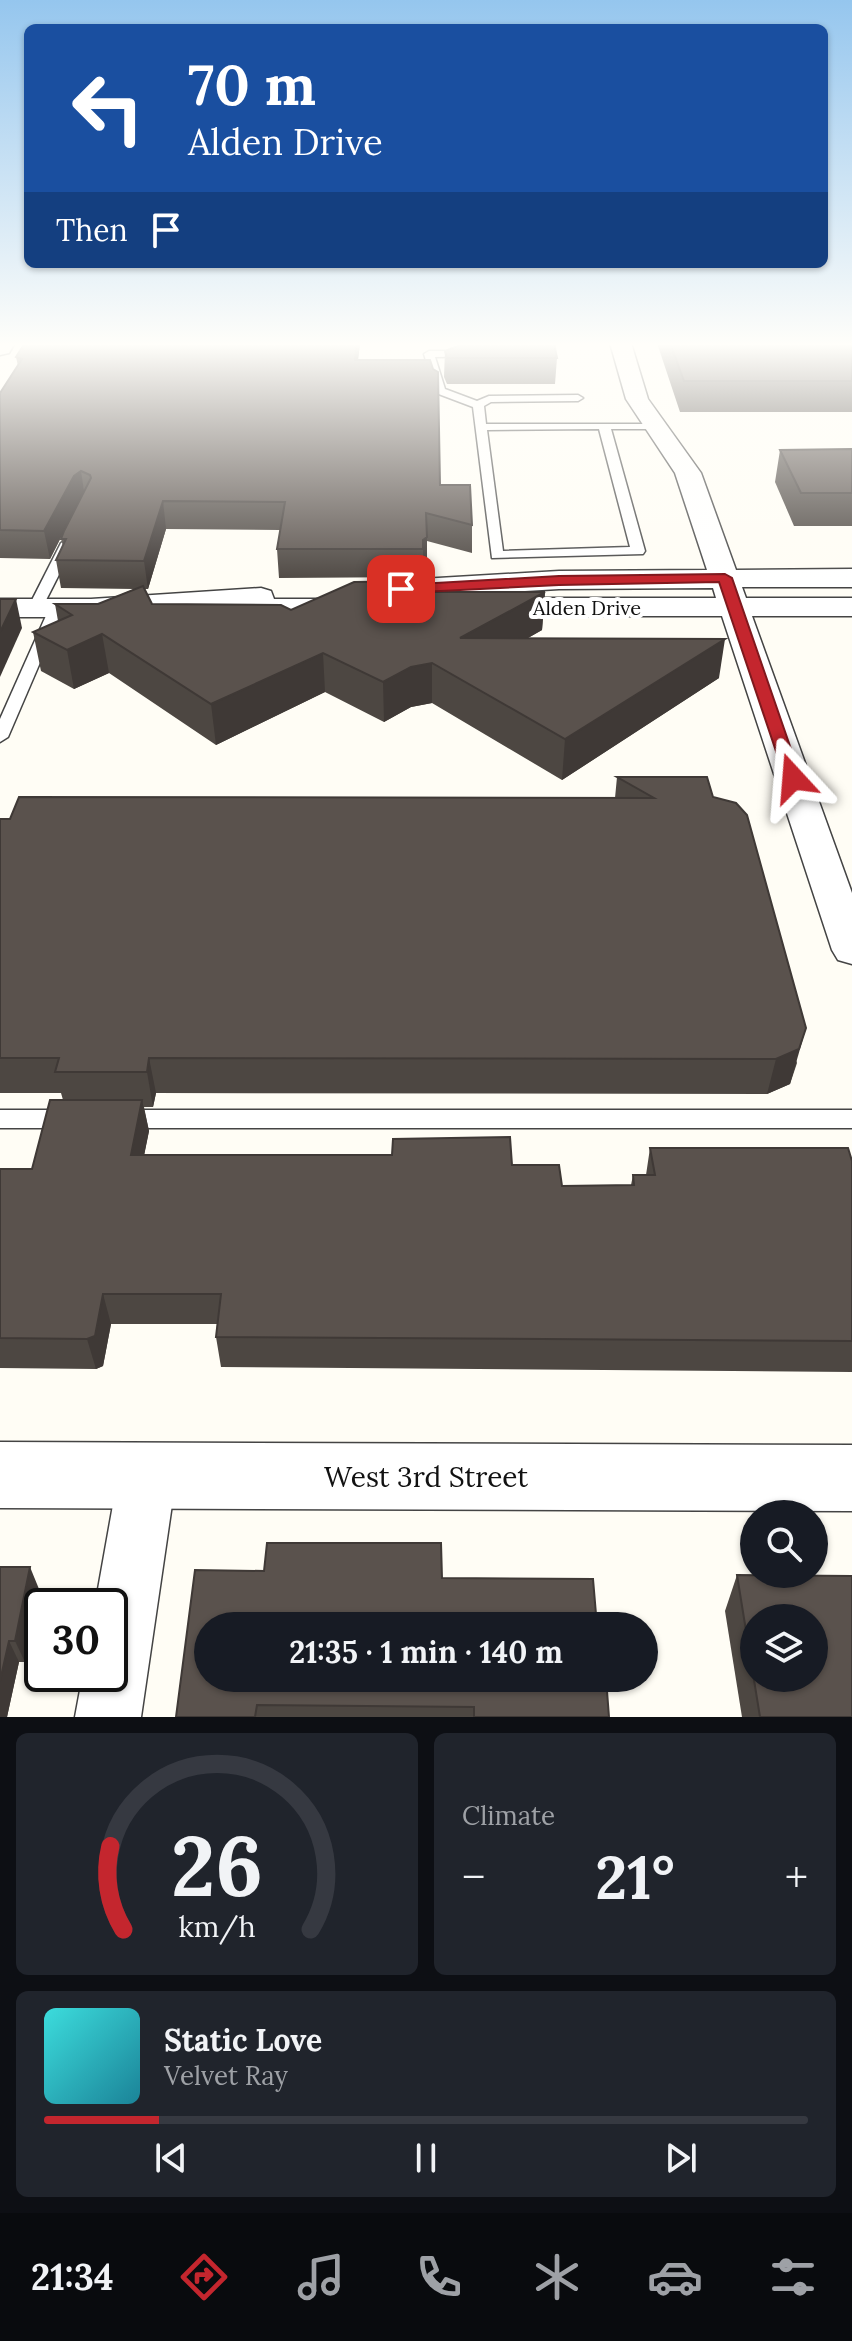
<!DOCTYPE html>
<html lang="en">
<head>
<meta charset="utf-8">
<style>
  body { margin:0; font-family:Lora,serif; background:#20242c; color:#f1f3f6; height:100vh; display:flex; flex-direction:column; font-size:30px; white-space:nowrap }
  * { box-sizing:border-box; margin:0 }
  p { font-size:26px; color:#9ea1a6 }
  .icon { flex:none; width:44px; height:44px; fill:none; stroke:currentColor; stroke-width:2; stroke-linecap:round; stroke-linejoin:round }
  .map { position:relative; height:1717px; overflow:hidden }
  .sheet { display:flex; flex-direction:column; gap:16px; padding:16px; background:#0d0f14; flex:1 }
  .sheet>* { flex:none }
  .banner { position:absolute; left:24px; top:24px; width:804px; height:244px; border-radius:12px; box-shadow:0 2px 6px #0004; background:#1a4fa0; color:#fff; overflow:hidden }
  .fabs { position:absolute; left:740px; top:1500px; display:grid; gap:16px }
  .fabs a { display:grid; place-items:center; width:88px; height:88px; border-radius:50%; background:#171b24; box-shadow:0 2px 6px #0004; font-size:40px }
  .speed { position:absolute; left:24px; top:1588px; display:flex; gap:16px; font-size:40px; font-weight:700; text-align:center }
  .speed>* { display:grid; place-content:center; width:104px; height:104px; border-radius:50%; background:#171b24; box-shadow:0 2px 6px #0004; line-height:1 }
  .speed .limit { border:4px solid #111; border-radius:12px; background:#fff; color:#111 }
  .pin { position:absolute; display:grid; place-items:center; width:68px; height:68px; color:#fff; margin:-34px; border-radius:16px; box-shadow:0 4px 12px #0006 }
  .me { position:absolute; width:88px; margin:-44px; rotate:341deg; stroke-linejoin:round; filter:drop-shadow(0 0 6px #0008) }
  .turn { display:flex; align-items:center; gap:28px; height:168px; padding:0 32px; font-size:36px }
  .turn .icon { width:104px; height:104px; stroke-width:2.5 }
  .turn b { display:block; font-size:56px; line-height:68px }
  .then { display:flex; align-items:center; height:76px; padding:0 32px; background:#0003; gap:16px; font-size:30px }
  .big { font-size:60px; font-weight:700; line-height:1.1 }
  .sheet .card { flex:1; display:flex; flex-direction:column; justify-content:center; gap:12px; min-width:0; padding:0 28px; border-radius:12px; background:#20242c }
  .sheet .dial { align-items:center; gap:0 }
  .dial svg { height:208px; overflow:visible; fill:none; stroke:#363941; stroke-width:7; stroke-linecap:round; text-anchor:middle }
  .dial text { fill:#f1f3f6; stroke:none }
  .song { display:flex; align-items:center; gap:24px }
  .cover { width:96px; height:96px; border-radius:12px; background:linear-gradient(135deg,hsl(180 70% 55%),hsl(190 70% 35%)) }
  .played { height:8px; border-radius:4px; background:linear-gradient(90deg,#c4262e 15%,#363941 15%) }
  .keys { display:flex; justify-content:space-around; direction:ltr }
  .heat { display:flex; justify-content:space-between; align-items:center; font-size:44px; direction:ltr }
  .sheet .tiles { flex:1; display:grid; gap:16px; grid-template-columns:1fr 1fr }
  .card:last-child { grid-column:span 2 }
  .trip { position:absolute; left:194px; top:1612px; width:464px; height:80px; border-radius:40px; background:#171b24; box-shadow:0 2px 6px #0004; font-weight:700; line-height:80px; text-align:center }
  .dock { display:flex; height:128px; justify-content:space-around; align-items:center; background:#090b0e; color:#9ea1a6 }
  .dock .icon { width:56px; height:56px }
  .dock .current { color:#c4262e }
  .dock b { font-size:36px; color:#f1f3f6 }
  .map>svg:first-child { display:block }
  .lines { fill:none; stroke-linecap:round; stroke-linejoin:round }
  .service-casing { stroke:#444; stroke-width:3 }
  .minor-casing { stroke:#444; stroke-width:3 }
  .tertiary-casing { stroke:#444; stroke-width:3 }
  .service { fill:#fff; fill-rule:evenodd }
  .minor { fill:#fff; fill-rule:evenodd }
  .tertiary { fill:#fff; fill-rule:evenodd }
  .wall { fill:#4d4742 }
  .shaded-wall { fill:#3f3936 }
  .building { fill:#5a524d; stroke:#3f3936; stroke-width:2; fill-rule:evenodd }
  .route { fill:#c4262e; stroke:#7f191e; stroke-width:2 }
  .labels { text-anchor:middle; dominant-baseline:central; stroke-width:8; stroke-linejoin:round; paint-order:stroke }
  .far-street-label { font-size:20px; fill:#111; stroke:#fff }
  .near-street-label { font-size:28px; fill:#111; stroke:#fff }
</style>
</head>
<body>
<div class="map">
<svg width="852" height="1717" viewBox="0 0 852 1717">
  <rect width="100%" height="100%" fill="#fffdf5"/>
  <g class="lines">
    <g class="service-casing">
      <g id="service">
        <path d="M 485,343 L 495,343 L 495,356 L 435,357 L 445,389 L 477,401 L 489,396 L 578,395 L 583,398 L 578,401 L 491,402 L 484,406 L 486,424 L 661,424 L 663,426 L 657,429 L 611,429 L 645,551 L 643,554 L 492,558 L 473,407 L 436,393 L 424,354 L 429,351 L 486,351 ZM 599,429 L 630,547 L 503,551 L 487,430 Z"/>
        <polygon points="68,539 75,543 42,608 35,612 30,611 28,608 61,543"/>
        <polygon points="56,605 63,609 8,737 0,742 0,719 49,609"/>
        <polygon points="0,1110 69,1110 77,1113 80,1119 77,1125 69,1128 0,1128"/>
        <polygon points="123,1110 852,1110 852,1128 123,1128 115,1125 112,1119 115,1113"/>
      </g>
    </g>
    <g class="minor-casing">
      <g id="minor">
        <polygon points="610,343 631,343 648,399 701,473 736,570 852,569 852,587 742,587 746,598 852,598 852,616 752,616 852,893 852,964 838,960 832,950 722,616 491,616 480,613 476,607 480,601 491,598 716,598 713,588 559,589 370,600 360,597 355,591 360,585 370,582 559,571 707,570 675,473 626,399"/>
        <polygon points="261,588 271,591 274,599 349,599 360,602 364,608 360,614 349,617 235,617 224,614 220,608 105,617 0,617 0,599 91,599"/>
        <polygon points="147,1448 168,1457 176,1477 141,1717 75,1717 83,1674 110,1674 110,1606 95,1606 118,1477 126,1457"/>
      </g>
    </g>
    <g class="tertiary-casing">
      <g id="tertiary">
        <polygon points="0,343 15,343 9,353 0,355"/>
        <polygon points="0,1442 852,1445 852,1511 0,1508"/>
      </g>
    </g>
    <use href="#service" class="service"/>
    <use href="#minor" class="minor"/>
    <use href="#tertiary" class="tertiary"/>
  </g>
  <g class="wall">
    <polygon points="25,343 360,343 358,360 440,485 472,525 472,553 427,541 427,565 423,568 423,577 279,578 277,549 280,530 166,529 148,589 145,589 152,604 291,610 423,592 545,592 542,630 528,638 719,678 562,780 432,703 411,707 384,722 325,692 216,745 109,673 74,689 41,671 33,632 58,621 55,604 98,604 134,589 61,588 56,560 63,546 61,539 79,502 50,559 0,558 0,393 18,366 16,357"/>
    <polygon points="657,343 852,343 852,412 680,412"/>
    <polygon points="445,351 557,358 555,384 447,384 444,377"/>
    <polygon points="852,449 852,526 794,526 775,482 780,450"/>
    <polygon points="617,777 713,797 797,1063 790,1084 767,1094 156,1093 153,1107 144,1107 149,1131 144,1155 512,1165 562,1186 631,1185 633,1175 646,1175 650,1148 852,1161 852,1372 221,1367 216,1337 217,1324 111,1324 103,1366 96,1369 0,1368 0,1169 32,1169 63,1100 61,1093 0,1093 0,819 615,798"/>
    <polygon points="0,1567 39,1589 25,1662 19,1662 7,1717 0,1717"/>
    <polygon points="737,1575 852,1717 742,1717 725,1611"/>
    <polygon points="442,1578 597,1626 609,1717 176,1717"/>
  </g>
  <g class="shaded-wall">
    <polygon points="357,343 360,343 355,384 355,360"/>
    <polygon points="81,471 85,498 78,503 50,559 44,531 74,476"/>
    <polygon points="163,501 166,529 148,589 144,561"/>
    <polygon points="427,537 427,565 423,568 423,540"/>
    <polygon points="545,592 542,630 459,677 460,638"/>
    <polygon points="16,599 22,628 0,677 0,632"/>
    <polygon points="102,634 109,673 74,689 67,650"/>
    <polygon points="725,639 719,678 562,780 565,739"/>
    <polygon points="323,653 325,692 216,745 211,704"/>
    <polygon points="432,663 432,703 411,707 384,722 383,682 411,667"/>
    <polygon points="806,1028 790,1084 767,1094 776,1059"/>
    <polygon points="149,1058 156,1093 153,1107 147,1072"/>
    <polygon points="142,1100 149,1131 138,1186 131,1155"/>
    <polygon points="103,1294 111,1324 103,1366 96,1369 87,1339"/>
    <polygon points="30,1567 39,1589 25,1662 15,1641"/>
    <polygon points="9,1641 19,1662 7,1717 0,1717 0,1681"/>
  </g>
  <g class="building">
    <polygon points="25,343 357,343 355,360 430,360 433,369 438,372 440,485 470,485 472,525 426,513 427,537 423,540 423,549 277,549 285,502 163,501 144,561 56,560 66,539 61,539 64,531 91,478 90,475 81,471 74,476 44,531 0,530 0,393 22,359 16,357"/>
    <polygon points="465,343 554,343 557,358 447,358 445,351"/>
    <polygon points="670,343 852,343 852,381 684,381"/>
    <polygon points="852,449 852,493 801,493 780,450"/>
    <polygon points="423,581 423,592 545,592 460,638 725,639 565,739 432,663 411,667 383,682 323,653 211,704 102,634 67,650 33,632 72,615 55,604 98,604 143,586 152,604 281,605 291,610 354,582"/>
    <polygon points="0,599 16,599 0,632"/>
    <polygon points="617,777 707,777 713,797 736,803 747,815 806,1028 799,1049 776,1059 149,1058 147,1072 55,1072 59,1058 0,1058 0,819 10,819 19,797 654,798"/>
    <polygon points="50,1100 142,1100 131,1155 392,1155 393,1139 510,1137 512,1165 559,1165 562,1186 634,1185 633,1175 655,1175 650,1148 848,1148 852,1161 852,1341 216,1337 221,1294 103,1294 95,1336 87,1339 0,1338 0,1169 32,1169"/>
    <polygon points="267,1543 441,1543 442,1578 593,1579 597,1626 208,1626 208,1678 606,1678 609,1717 474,1717 474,1707 257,1705 255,1717 176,1717 195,1570 264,1571"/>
    <polygon points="0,1567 30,1567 15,1641 9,1641 0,1681"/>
    <path d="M 737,1575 L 852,1576 L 852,1717 L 760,1717 ZM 754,1618 L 814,1618 L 814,1678 L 754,1678 Z"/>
  </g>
  <linearGradient id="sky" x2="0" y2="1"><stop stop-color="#95c6ee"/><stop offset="0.59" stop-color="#fffefa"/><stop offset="1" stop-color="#fffefa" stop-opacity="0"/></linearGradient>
  <rect width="852" height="584" fill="url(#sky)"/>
  <polygon class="route" points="725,574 732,578 801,778 799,782 787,782 785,778 719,582 559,585 401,593 394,589 401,585 559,576"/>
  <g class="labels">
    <g class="far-street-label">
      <text x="587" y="607">Alden Drive</text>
    </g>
    <g class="near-street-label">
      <text x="426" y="1477">West 3rd Street</text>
    </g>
  </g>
</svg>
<div class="fabs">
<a><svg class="icon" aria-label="search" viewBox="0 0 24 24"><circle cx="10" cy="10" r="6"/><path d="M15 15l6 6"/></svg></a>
<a><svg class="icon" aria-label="layers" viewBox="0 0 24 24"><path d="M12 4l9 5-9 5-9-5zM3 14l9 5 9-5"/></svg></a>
</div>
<div class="speed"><div class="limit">30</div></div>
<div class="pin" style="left:401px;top:589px;background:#d93025"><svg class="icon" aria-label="arrive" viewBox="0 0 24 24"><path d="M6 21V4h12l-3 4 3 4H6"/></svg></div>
<svg class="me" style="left:793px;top:778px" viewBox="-20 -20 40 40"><path d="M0-17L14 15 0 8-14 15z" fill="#c4262e" stroke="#fff" stroke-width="4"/></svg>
<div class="trip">21:35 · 1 min · 140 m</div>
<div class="banner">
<div class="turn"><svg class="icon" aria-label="left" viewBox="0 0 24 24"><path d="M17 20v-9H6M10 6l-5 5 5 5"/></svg><div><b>70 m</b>Alden Drive</div></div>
<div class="then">Then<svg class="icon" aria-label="arrive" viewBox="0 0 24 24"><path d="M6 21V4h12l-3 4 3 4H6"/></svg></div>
</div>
</div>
<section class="sheet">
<div class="tiles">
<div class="card dial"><svg viewBox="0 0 100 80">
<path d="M14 69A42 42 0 1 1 86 69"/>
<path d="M14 69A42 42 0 0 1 9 37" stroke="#c4262e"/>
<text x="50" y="56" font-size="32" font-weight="700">26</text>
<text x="50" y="72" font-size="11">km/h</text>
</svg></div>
<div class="card"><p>Climate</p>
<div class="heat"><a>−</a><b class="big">21°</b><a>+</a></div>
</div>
<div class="card">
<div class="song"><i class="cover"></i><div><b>Static Love</b><p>Velvet Ray</p></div></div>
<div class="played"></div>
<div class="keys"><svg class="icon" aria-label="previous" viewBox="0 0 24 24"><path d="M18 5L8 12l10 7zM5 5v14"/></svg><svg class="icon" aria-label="pause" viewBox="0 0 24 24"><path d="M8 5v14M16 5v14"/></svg><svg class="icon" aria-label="next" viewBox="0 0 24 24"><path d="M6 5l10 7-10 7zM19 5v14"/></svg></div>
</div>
</div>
</section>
<nav class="dock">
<b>21:34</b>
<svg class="icon current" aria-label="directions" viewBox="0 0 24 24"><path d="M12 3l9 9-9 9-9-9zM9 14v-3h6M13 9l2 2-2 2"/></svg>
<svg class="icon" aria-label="music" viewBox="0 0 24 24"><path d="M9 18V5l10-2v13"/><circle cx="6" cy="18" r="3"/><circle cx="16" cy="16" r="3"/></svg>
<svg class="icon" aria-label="phone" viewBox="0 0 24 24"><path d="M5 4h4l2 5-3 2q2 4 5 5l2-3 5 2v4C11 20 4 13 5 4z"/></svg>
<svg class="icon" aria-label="climate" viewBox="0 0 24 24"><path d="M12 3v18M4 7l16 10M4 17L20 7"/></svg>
<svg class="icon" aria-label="car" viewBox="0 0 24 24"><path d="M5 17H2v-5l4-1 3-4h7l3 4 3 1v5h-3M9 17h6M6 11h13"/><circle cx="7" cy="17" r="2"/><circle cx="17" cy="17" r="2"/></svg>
<svg class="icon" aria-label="filters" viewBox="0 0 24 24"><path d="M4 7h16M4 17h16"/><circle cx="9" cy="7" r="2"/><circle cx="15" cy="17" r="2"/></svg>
</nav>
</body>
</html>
